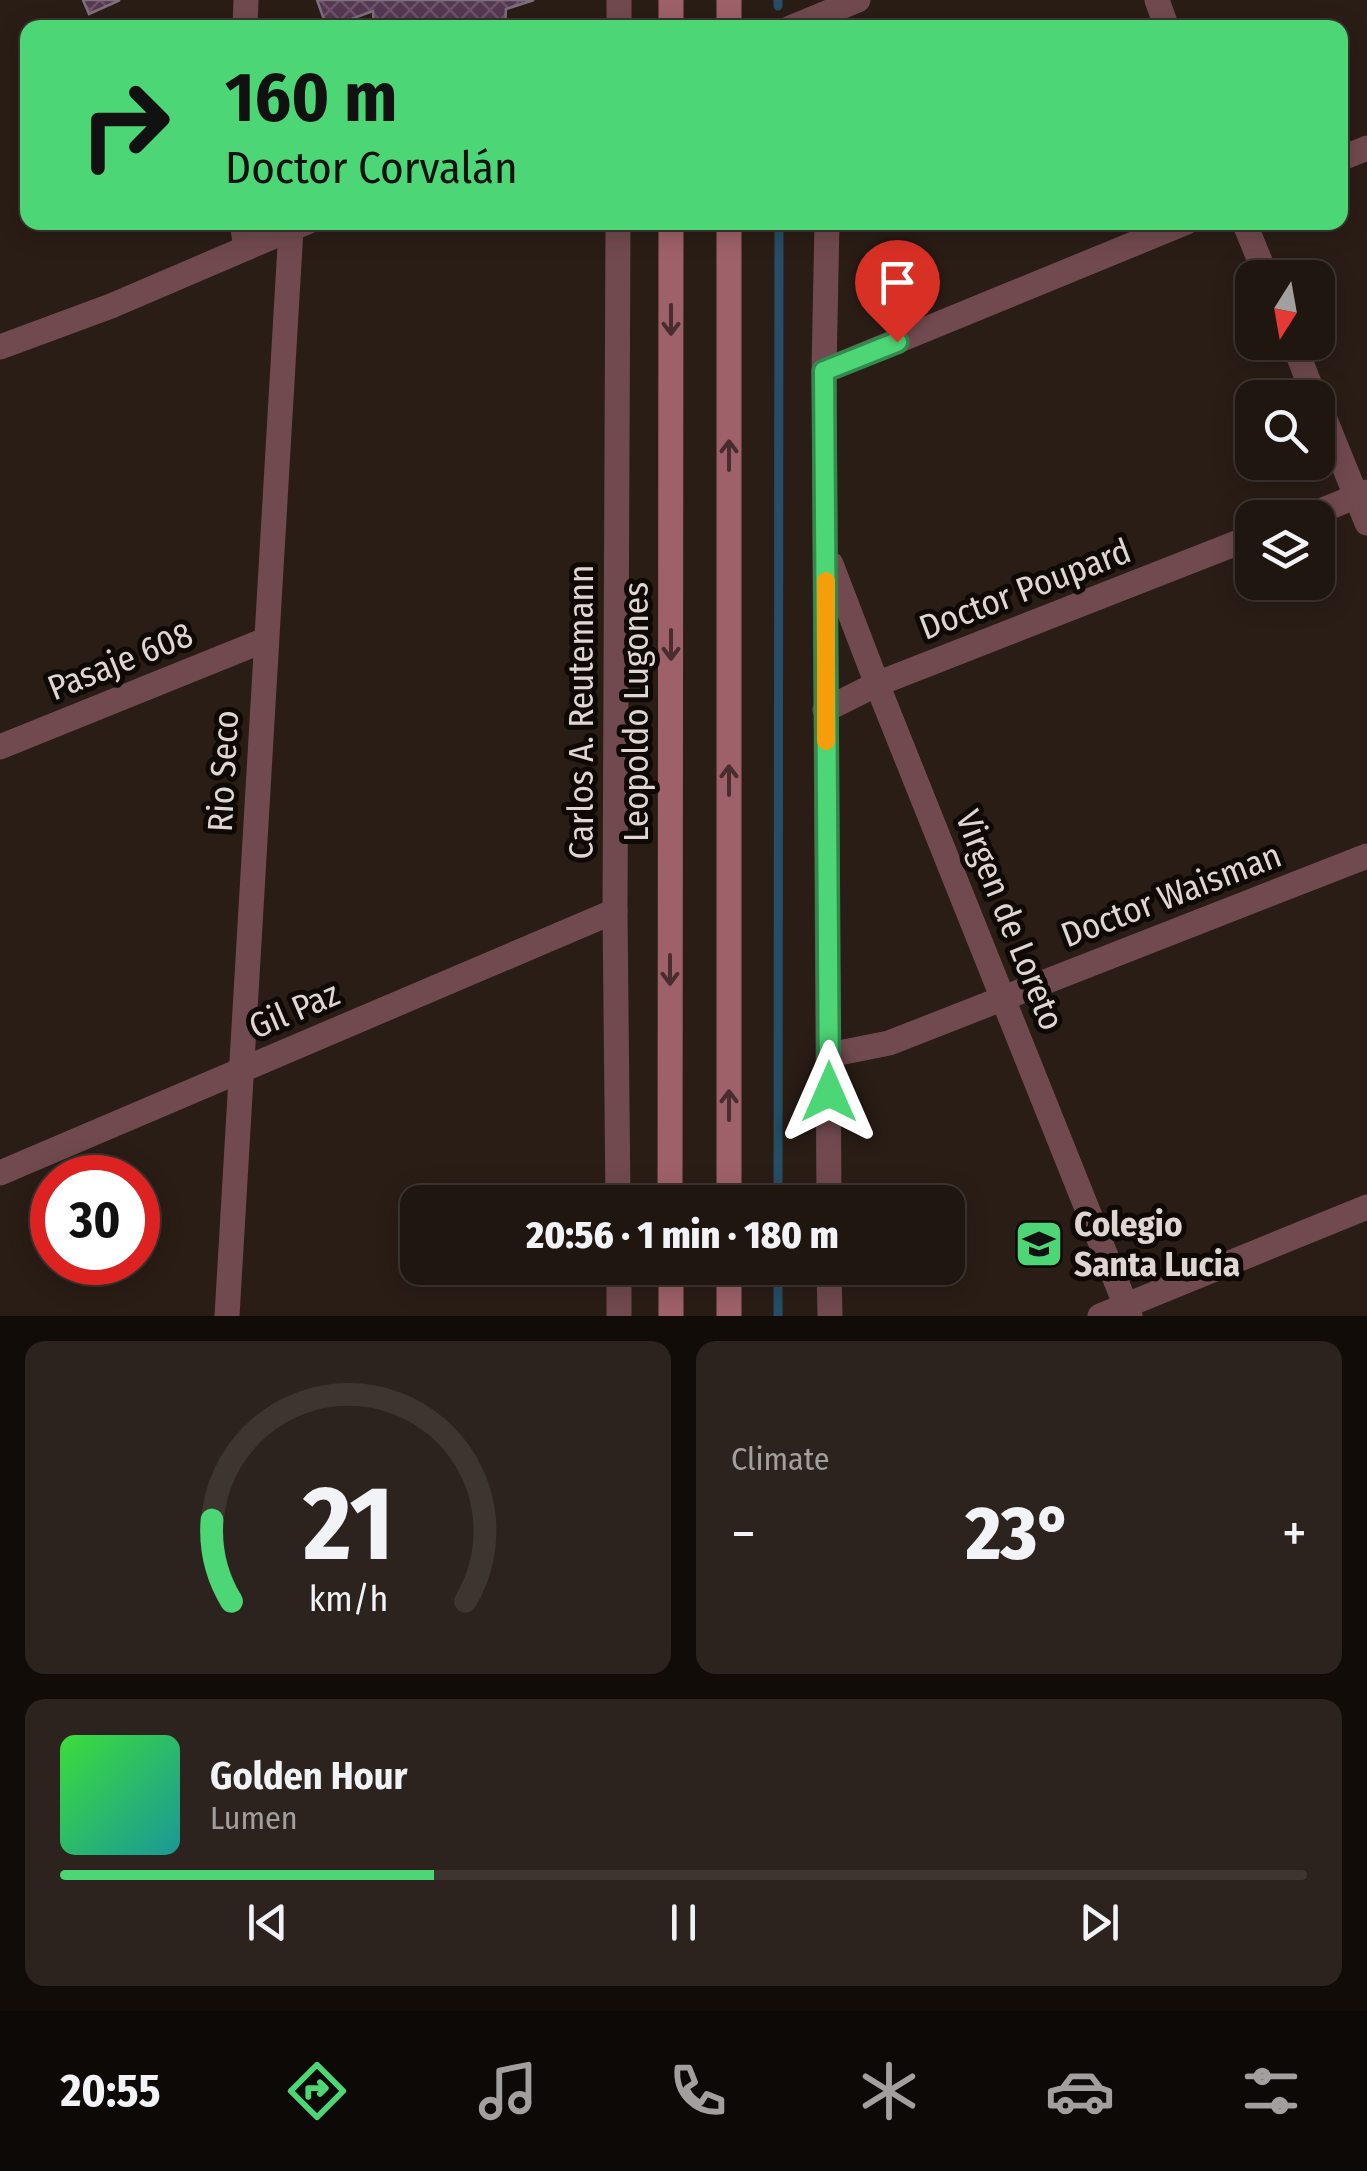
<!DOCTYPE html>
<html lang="en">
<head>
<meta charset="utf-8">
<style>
  body { margin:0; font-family:"Fira Sans Condensed",sans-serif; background:#2d231e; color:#f1f3f6; height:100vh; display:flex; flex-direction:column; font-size:38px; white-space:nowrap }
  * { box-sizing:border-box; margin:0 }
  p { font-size:32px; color:#a29f9f }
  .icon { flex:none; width:55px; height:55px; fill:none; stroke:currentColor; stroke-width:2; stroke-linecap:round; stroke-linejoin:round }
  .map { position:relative; height:1316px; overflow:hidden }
  .sheet { display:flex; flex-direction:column; gap:25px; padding:25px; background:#120c09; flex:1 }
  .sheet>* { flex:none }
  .top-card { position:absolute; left:20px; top:20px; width:1328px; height:210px; border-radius:20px; box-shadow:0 5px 25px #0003,0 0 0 2px #3d3530; background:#4dd676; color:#111; overflow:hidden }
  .needle { width:65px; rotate:191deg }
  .buttons { position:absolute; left:1235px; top:260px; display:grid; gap:20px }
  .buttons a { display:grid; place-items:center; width:100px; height:100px; border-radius:20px; background:#201610; box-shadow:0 5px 25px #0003,0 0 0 2px #3d3530; font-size:50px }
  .speed { position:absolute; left:30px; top:1155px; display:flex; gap:20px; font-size:50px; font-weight:700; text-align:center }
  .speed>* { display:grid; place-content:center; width:130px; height:130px; border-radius:50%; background:#201610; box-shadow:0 5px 25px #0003,0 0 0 2px #3d3530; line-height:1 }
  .speed .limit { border:15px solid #d22; background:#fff; color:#111 }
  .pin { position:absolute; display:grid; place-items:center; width:85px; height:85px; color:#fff; margin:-102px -42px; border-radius:50% 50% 50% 0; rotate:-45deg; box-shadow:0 0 10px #0007 }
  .pin .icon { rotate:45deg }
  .me { position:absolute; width:110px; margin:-55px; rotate:0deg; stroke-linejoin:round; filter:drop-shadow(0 0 8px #0008) }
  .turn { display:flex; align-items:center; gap:35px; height:210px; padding:0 40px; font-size:45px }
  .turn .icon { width:130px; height:130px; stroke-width:2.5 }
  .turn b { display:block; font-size:70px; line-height:85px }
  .big { font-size:75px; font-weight:800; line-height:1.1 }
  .sheet .card { flex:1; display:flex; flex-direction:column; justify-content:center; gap:15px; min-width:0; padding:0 35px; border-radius:20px; background:#2d231e }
  .sheet .dial { align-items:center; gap:0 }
  .dial svg { height:260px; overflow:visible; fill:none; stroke:#3d3530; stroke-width:7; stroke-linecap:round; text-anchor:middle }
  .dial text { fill:#f1f3f6; stroke:none }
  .song { display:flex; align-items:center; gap:30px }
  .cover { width:120px; height:120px; border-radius:15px; background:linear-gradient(135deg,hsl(120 70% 55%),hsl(180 70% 35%)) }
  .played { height:10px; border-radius:5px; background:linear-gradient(90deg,#4dd676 30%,#3d3530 30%) }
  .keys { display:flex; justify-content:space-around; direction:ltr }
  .heat { display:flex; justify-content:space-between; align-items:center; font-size:55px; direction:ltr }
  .sheet .tiles { flex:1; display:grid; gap:25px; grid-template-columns:1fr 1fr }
  .card:last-child { grid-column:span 2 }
  .trip { position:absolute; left:400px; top:1185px; width:565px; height:100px; border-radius:20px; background:#201610; box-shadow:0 5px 25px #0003,0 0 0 2px #3d3530; font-weight:800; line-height:100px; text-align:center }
  .menu { display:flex; height:160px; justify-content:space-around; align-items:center; background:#0d0906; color:#a29f9f }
  .menu .icon { width:70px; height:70px }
  .menu .active { color:#4dd676 }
  .menu b { font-size:45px; color:#f1f3f6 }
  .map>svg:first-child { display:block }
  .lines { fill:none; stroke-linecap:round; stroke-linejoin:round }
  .stream { stroke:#274e66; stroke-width:9 }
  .building { fill:url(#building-cross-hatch); stroke:#7e707c; stroke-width:2.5 }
  .street { stroke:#714a4f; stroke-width:25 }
  .secondary { stroke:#9f6169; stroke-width:25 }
  .oneway { stroke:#492c2e }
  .route-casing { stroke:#328b4d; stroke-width:25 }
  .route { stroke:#4dd676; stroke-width:18 }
  .slow { stroke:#f59e0b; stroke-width:18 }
  .labels { text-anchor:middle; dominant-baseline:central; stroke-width:10; stroke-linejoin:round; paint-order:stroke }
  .street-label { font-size:35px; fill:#dfd5d1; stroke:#0f0906 }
  .poi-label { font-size:35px; font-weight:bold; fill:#dfd5d1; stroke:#0f0906; text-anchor:start }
</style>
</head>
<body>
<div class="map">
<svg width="1367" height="1316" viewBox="0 0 1367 1316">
  <defs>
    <pattern id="building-cross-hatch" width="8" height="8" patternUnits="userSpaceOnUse" patternTransform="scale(2.5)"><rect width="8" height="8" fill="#563853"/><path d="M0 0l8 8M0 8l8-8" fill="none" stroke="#6e546b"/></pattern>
  </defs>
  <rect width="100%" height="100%" fill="#2a1d16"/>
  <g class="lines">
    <g class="stream">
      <polyline points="778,0 778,6"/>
      <polyline points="778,1202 779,222"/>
      <polyline points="778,1268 778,1316"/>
    </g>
  </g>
  <g class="building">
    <polygon points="83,0 120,0 89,14"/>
    <polygon points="317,0 534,0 506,9 505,28 403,28 404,22 384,28 374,28 373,11 327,28"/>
  </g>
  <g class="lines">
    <g class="street">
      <polyline points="1157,0 1167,28"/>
      <polyline points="245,28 246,0"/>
      <polyline points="619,28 619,0"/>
      <polyline points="790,28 858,0"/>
      <polyline points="1340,159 1367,148"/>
      <polyline points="242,222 246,248"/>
      <polyline points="827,222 824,371 829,1202"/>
      <polyline points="1244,222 1267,278"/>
      <polyline points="1293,342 1315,398"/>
      <polyline points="0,347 111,306 307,222"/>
      <polyline points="824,371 1187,222"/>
      <polyline points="1318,402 1367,523"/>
      <polyline points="1303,518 1367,492"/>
      <polyline points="831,564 877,684 1130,1316"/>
      <polyline points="825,710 877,684 1252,537"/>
      <polyline points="0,747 265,640"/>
      <polyline points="829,1055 889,1043 1367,856"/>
      <polyline points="0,1173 615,911"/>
      <polyline points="618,1202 615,911 618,222"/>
      <polyline points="619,1268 619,1316"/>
      <polyline points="829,1268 830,1316"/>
      <polyline points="227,1316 291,229"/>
      <polyline points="1100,1316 1367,1207"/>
    </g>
    <g class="secondary">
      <polyline points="671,0 671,28"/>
      <polyline points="729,0 729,28"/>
      <polyline points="729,222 729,1202"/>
      <polyline points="670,1202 671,222"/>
      <polyline points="671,1268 671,1316"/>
      <polyline points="729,1268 729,1316"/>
    </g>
  </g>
  <defs><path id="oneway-shaft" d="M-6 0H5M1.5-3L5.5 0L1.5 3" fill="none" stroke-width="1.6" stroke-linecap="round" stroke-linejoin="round" transform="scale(2.5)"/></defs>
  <g class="oneway">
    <use href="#oneway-shaft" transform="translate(671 320) rotate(90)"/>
    <use href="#oneway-shaft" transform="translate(729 455) rotate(-90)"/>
    <use href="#oneway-shaft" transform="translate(671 645) rotate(90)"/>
    <use href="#oneway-shaft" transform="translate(729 780) rotate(-90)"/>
    <use href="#oneway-shaft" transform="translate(670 970) rotate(90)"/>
    <use href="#oneway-shaft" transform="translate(729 1105) rotate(-90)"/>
  </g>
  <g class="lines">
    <g class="route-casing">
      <polyline id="route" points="829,1092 824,371 897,342"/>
    </g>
    <use href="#route" class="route"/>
    <polyline class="slow" points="826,741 826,581"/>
  </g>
  <defs>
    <g id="school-square" transform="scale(2.5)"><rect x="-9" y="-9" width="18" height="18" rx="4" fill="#4dd676" stroke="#0f0906"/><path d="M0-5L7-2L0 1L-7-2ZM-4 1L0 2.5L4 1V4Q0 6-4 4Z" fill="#111"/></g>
  </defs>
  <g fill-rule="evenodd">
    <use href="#school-square" x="1039" y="1244"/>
  </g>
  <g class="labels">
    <g class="street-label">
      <text transform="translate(1025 589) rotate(-21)">Doctor Poupard</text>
      <text transform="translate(120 661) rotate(-22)">Pasaje 608</text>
      <text transform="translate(581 712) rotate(-90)">Carlos A. Reutemann</text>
      <text transform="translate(636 712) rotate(-90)">Leopoldo Lugones</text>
      <text transform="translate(223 771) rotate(-87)">Rio Seco</text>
      <text transform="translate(1171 895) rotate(-21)">Doctor Waisman</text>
      <text transform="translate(1010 920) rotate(68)">Virgen de Loreto</text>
      <text transform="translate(294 1010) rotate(-23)">Gil Paz</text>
    </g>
    <g class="poi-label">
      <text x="1074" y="1224">Colegio<tspan x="1074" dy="40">Santa Lucia</tspan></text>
    </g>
  </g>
</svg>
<div class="buttons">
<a><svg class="needle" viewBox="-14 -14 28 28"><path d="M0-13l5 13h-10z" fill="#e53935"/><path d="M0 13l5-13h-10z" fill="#a29f9f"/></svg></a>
<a><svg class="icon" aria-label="search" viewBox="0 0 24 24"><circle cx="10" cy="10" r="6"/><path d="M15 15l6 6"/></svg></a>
<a><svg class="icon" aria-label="layers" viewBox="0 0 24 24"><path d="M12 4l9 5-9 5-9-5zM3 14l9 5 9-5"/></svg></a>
</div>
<div class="speed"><div class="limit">30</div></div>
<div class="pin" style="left:897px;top:342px;background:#d93025"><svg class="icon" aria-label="arrive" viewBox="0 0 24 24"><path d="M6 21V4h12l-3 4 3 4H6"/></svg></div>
<svg class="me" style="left:829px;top:1092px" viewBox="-20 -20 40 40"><path d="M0-17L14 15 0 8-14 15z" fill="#4dd676" stroke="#fff" stroke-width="4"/></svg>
<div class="trip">20:56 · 1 min · 180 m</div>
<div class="top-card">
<div class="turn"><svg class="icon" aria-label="right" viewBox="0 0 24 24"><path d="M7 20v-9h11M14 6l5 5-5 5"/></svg><div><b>160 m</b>Doctor Corvalán</div></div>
</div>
</div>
<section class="sheet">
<div class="tiles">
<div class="card dial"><svg viewBox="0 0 100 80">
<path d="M14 69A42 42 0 1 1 86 69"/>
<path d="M14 69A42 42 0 0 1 8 44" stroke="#4dd676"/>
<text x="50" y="56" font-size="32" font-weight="700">21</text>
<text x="50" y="72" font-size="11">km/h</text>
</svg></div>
<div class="card"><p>Climate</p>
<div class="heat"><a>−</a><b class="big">23°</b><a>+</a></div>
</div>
<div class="card">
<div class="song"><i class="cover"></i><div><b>Golden Hour</b><p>Lumen</p></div></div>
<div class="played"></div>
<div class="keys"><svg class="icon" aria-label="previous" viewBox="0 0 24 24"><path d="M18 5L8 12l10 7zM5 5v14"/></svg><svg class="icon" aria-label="pause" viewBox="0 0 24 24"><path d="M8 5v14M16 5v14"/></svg><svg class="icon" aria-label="next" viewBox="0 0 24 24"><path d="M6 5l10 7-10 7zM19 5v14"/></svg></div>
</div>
</div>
</section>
<nav class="menu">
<b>20:55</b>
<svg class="icon active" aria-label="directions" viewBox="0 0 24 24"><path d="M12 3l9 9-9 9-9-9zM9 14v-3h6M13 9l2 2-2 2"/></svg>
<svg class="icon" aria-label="music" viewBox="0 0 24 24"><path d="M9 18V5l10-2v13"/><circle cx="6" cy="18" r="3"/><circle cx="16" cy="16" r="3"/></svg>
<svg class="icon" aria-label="phone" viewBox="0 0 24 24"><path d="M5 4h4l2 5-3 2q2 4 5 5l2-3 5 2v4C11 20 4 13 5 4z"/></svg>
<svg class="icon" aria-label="climate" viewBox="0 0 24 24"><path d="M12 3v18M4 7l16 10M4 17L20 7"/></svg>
<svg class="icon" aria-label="car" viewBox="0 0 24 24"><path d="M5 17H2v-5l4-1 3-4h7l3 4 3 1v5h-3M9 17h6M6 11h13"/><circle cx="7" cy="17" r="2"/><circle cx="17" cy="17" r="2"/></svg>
<svg class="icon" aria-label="filters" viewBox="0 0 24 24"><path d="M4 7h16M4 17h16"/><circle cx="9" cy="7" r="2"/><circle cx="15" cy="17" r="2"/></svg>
</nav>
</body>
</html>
